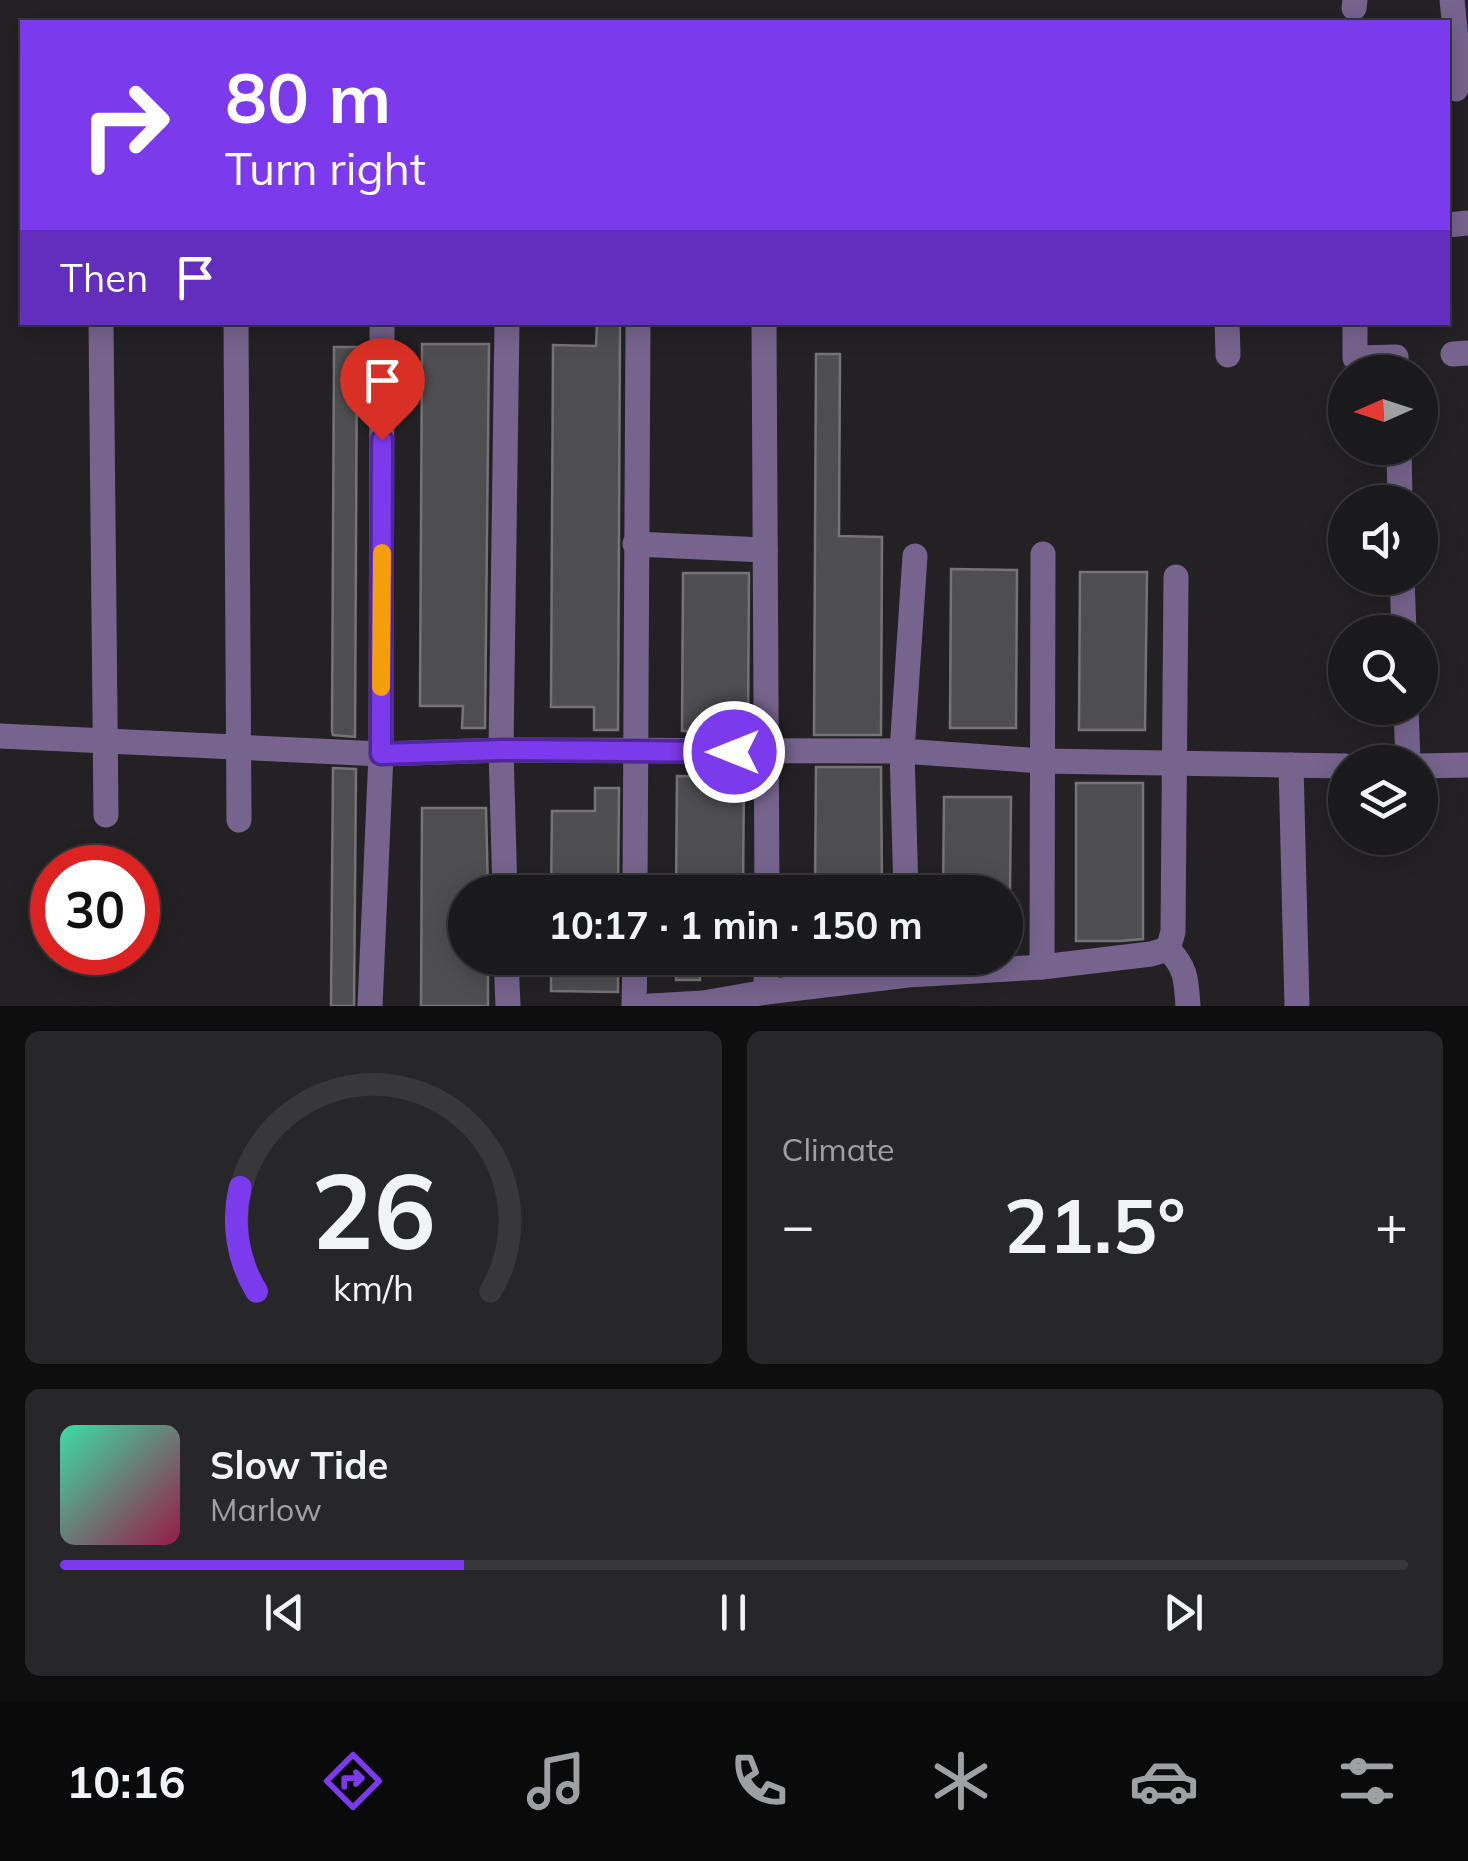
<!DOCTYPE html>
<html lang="en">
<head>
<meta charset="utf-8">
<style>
  body { margin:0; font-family:Mulish,sans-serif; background:#272628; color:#f1f3f6; height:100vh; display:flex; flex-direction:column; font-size:38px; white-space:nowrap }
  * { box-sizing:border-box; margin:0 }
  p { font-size:32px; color:#9fa0a3 }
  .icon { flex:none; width:55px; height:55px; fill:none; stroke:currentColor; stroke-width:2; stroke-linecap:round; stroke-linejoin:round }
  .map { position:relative; height:1006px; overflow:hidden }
  .drawer { display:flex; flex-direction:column; gap:25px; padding:25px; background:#0e0e0f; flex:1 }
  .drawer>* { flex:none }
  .hud { position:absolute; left:20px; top:20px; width:1430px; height:305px; border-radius:0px; box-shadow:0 5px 25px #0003,0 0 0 2px #38383a; background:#7c3aed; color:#fff; overflow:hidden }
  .needle { width:65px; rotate:267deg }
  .fabs { position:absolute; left:1328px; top:355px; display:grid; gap:20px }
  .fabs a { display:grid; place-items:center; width:110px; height:110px; border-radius:50%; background:#1a191b; box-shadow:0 5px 25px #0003,0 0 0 2px #38383a; font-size:50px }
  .speed { position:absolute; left:30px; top:845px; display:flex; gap:20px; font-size:50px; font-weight:700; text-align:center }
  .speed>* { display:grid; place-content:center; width:130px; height:130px; border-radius:50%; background:#1a191b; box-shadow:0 5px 25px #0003,0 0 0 2px #38383a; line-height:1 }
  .speed .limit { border:15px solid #d22; background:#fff; color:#111 }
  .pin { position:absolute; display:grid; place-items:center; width:85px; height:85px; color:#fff; margin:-102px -42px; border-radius:50% 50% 50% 0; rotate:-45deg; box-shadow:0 0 10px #0007 }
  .pin .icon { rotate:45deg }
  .me { position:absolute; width:110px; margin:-55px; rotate:270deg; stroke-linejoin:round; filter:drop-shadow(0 0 8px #0008) }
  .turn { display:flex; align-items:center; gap:35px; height:210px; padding:0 40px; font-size:45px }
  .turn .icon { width:130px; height:130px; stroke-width:2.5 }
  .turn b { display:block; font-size:70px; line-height:85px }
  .then { display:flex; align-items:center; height:95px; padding:0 40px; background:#0003; gap:20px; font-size:38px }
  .big { font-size:75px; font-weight:700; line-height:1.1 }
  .drawer .widget { flex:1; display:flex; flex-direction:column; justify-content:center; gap:15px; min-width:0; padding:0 35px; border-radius:15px; background:#272628 }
  .drawer .dial { align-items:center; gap:0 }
  .dial svg { height:260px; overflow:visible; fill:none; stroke:#38383a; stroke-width:7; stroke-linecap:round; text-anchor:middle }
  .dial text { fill:#f1f3f6; stroke:none }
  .song { display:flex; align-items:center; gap:30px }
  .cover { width:120px; height:120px; border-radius:15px; background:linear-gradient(135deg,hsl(160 70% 55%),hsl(340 70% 35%)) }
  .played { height:10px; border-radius:5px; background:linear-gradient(90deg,#7c3aed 30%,#38383a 30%) }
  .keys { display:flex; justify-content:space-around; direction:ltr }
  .heat { display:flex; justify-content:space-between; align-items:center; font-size:55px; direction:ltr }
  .drawer .tiles { flex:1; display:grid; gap:25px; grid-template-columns:1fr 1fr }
  .widget:last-child { grid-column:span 2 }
  .trip { position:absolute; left:448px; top:875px; width:575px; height:100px; border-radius:50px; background:#1a191b; box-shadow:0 5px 25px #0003,0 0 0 2px #38383a; font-weight:700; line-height:100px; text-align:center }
  .menu { display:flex; height:160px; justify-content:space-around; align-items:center; background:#0a0a0b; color:#9fa0a3 }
  .menu .icon { width:70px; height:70px }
  .menu .on { color:#7c3aed }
  .menu b { font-size:45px; color:#f1f3f6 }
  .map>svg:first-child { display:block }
  .building { fill:#4e4d50; stroke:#747376; stroke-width:2.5 }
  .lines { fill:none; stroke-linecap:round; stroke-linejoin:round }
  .minor { stroke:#76648e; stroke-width:25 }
  .route-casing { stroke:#51269a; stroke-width:25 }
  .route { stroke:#7c3aed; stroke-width:18 }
  .slow { stroke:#f59e0b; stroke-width:18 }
</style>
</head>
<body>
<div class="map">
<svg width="1468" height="1006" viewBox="0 0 1468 1006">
  <rect width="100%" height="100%" fill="#232124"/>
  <g class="building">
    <polygon points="597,323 620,323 618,730 594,730 594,707 551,707 553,345 596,346"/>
    <polygon points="422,344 489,344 485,728 462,728 463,706 420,706"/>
    <polygon points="334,347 357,347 355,737 333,735 332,731"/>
    <polygon points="816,354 840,354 839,536 882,537 881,735 814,735"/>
    <polygon points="951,569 1017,570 1016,728 950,728"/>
    <polygon points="1080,572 1147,572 1145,730 1079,730"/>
    <polygon points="683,573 749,573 748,731 682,731"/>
    <polygon points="816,767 881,767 882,892 815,892"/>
    <polygon points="333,768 356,769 354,1006 331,1006"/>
    <polygon points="677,776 744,777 743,892 676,892"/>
    <polygon points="1076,783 1143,783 1143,939 1120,941 1076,941"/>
    <polygon points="595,788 619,788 618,892 551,892 552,811 595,811"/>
    <polygon points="944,797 1011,797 1010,892 943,892"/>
    <polygon points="422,808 486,808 488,892 465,892 465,958 488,958 488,1006 421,1006"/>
    <polygon points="551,958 618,958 618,992 551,991"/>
    <polygon points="676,958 699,958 700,980 676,980"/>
  </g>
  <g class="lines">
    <g class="minor">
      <polyline points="1452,0 1457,48 1456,89"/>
      <polyline points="1354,8 1355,0"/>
      <polyline points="1448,225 1468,223"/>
      <polyline points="101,322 106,815"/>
      <polyline points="236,322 239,820"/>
      <polyline points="764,322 767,892"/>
      <polyline points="1227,322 1228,355"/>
      <polyline points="1355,322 1355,358 1396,357 1397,372"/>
      <polyline points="1453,354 1468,353"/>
      <polyline points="1399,448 1400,502"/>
      <polyline points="635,544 765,550"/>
      <polyline points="1402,578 1404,632"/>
      <polyline points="1406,708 1408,762"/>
      <polyline points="0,736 381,754 501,750 902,751 1042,761 1345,766"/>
      <polyline points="1291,765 1297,1006"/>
      <polyline points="1420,766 1468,765"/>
      <polyline points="505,892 501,750 507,322"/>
      <polyline points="635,892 638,322"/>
      <polyline points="906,892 902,751 915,556"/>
      <polyline points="1168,949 1173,932 1176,577"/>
      <path d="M 1168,949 C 1187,969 1186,980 1188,1006"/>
      <polyline points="506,958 508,1006"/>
      <polyline points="1042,967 1043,554"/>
      <polyline points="766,992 766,958"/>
      <polyline points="370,1006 381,754 382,322"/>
      <polyline points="634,1006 635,958"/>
      <polyline points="651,1006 703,1003 766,992 908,975 1042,967 1151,954 1168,949"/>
    </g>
  </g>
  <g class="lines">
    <g class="route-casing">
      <polyline id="route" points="382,440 381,754 502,750 734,752"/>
    </g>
    <use href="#route" class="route"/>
    <polyline class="slow" points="381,687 382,553"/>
  </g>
</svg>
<div class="fabs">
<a><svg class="needle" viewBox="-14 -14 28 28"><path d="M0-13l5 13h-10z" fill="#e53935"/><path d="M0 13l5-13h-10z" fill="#9fa0a3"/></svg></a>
<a><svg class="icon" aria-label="sound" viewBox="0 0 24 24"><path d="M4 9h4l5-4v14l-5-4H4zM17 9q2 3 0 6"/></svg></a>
<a><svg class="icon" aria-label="search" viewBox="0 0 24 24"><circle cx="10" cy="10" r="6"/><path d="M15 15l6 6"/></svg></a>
<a><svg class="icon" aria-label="layers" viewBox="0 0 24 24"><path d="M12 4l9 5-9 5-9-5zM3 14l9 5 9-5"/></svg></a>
</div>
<div class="speed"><div class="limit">30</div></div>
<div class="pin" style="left:382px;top:440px;background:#d93025"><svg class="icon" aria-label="arrive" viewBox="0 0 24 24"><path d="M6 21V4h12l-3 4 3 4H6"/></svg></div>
<svg class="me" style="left:734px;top:752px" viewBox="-20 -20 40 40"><circle r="17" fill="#7c3aed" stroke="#fff" stroke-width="3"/><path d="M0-11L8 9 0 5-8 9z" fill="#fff"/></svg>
<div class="trip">10:17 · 1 min · 150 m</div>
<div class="hud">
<div class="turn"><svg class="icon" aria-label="right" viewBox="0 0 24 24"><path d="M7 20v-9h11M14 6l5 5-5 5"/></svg><div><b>80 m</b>Turn right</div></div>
<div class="then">Then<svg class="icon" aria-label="arrive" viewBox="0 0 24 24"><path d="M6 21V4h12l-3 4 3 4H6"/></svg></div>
</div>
</div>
<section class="drawer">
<div class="tiles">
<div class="widget dial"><svg viewBox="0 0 100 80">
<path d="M14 69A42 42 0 1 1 86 69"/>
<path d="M14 69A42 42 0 0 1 9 37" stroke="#7c3aed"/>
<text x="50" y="56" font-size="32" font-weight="700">26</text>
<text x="50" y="72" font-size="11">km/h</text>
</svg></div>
<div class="widget"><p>Climate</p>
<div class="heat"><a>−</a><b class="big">21.5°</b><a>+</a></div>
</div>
<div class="widget">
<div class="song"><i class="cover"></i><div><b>Slow Tide</b><p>Marlow</p></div></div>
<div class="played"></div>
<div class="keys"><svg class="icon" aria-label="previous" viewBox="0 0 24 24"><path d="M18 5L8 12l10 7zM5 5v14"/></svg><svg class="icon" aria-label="pause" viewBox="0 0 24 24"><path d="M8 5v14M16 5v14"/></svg><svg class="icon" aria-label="next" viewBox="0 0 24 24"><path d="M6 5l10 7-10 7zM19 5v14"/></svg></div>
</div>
</div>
</section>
<nav class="menu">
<b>10:16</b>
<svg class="icon on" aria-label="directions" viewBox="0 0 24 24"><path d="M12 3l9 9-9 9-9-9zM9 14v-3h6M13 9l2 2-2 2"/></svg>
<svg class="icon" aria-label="music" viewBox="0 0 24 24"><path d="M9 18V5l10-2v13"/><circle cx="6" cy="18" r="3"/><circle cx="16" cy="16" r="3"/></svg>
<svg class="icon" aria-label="phone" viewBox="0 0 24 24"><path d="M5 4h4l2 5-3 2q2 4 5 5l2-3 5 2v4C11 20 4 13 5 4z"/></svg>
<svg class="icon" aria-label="climate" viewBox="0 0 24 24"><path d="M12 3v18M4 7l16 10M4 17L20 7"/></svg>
<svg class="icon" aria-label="car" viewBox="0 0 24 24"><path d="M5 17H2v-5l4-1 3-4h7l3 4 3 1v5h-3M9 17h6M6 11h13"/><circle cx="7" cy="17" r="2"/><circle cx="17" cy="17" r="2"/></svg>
<svg class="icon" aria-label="filters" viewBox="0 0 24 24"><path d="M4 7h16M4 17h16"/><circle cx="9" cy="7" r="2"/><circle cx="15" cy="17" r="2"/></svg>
</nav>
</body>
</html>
